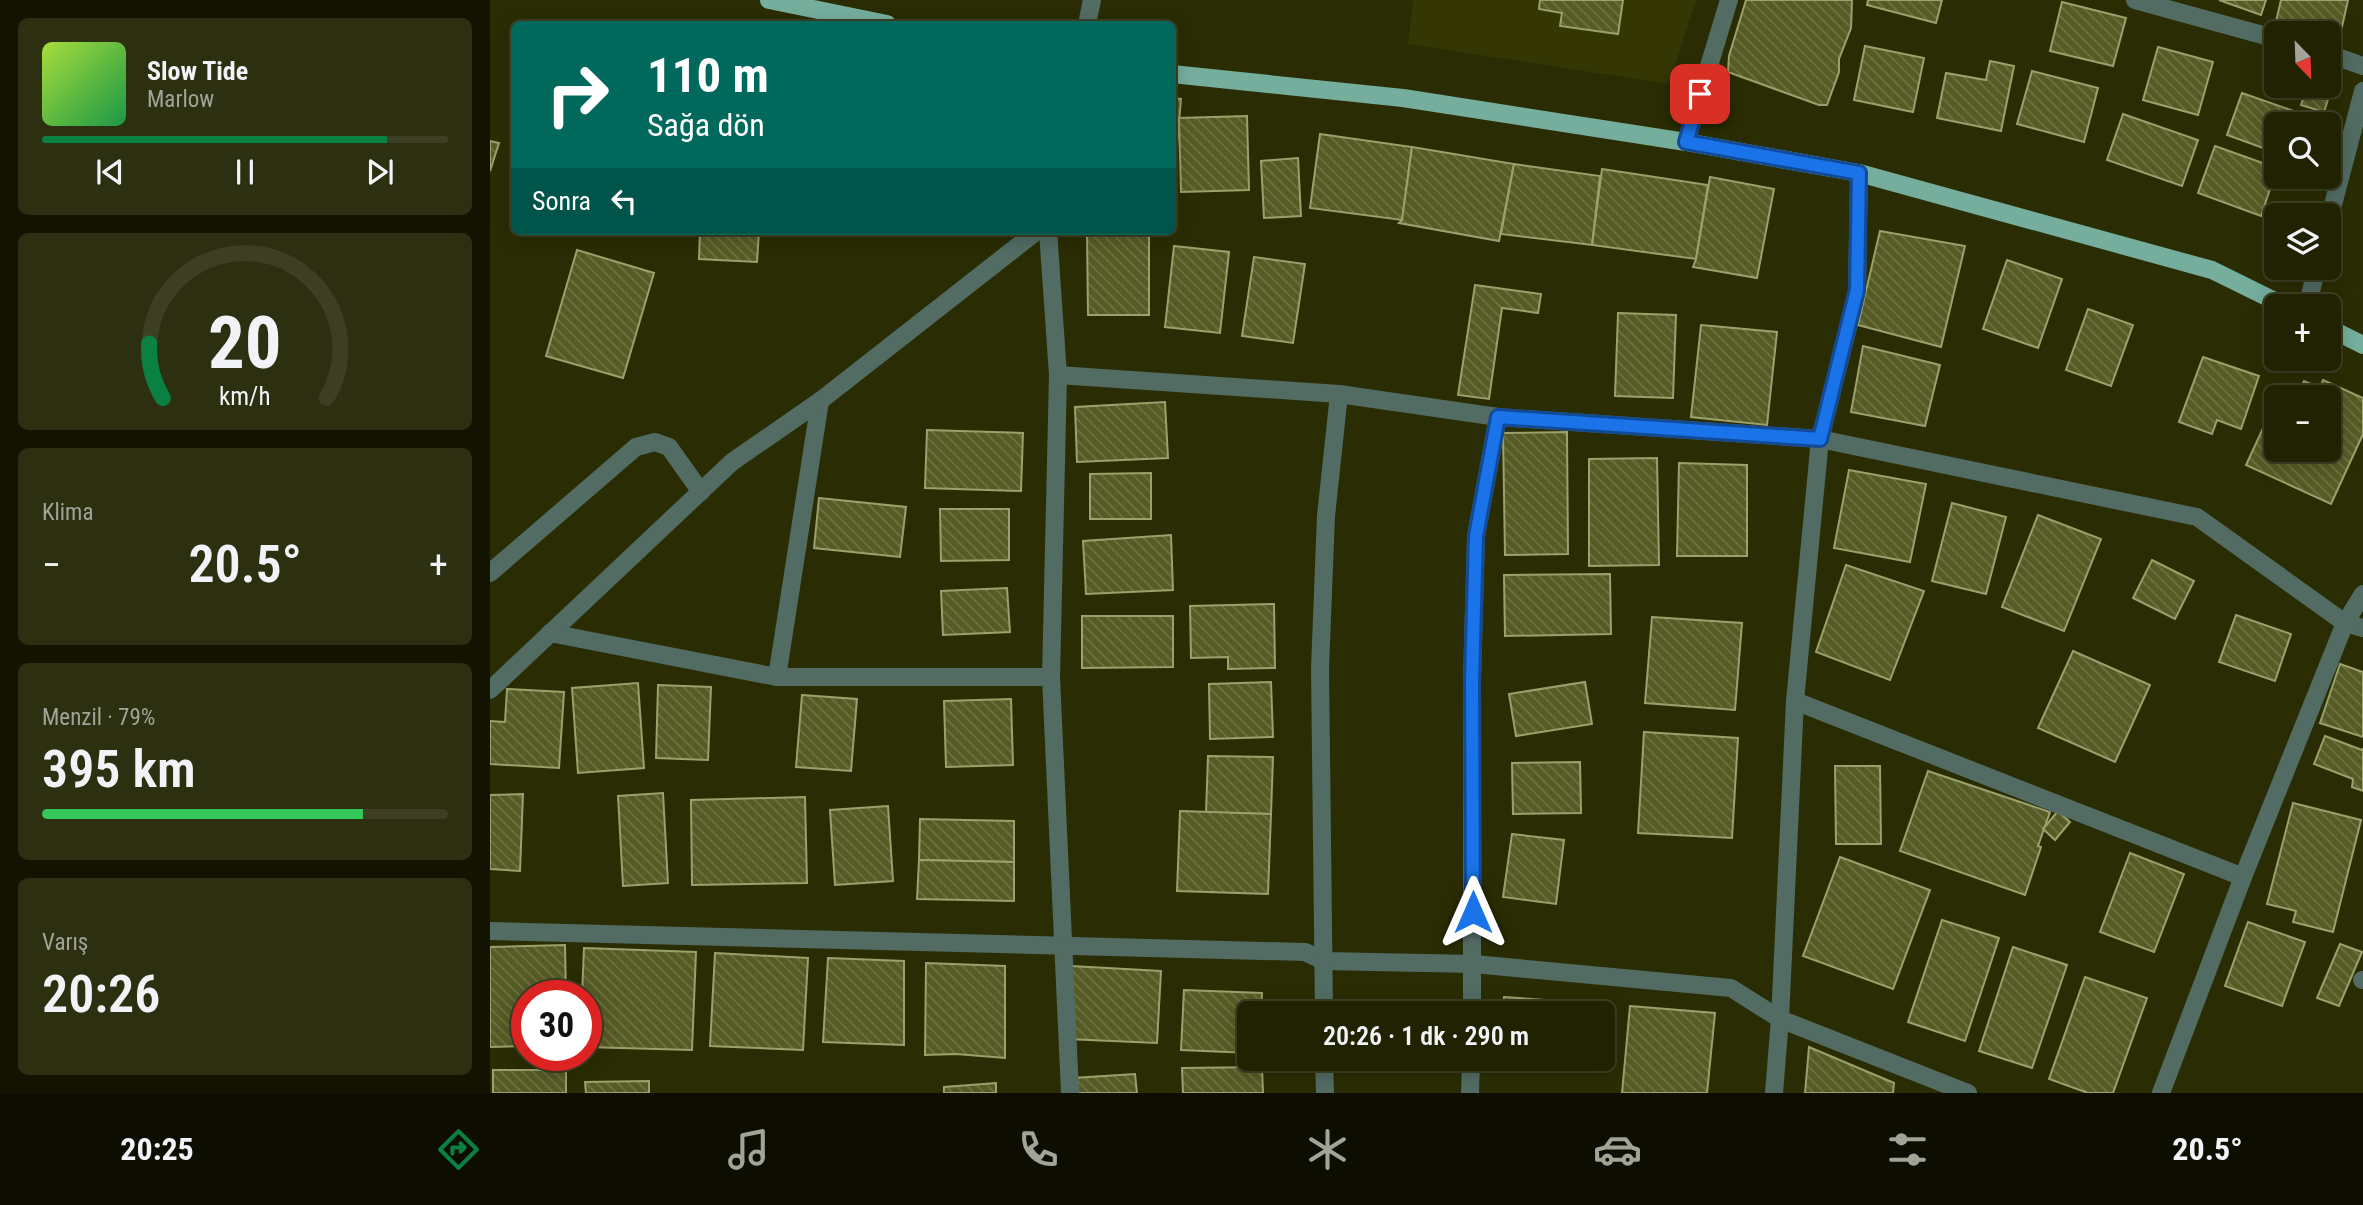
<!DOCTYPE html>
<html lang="tr">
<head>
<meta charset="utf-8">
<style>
  body { margin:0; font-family:"Roboto Condensed",sans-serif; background:#2d2f11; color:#f1f3f6; height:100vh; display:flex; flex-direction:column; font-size:26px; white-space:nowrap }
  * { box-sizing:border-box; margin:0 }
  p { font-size:23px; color:#a2a499 }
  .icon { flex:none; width:38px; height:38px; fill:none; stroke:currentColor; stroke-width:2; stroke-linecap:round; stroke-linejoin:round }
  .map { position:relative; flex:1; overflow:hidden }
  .drawer { display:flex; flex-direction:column; gap:18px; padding:18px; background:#121301; width:490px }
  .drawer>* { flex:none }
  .hud { position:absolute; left:21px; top:21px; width:665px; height:214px; border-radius:10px; box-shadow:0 4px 18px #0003,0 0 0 2px #3d3f24; background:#00695c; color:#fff; overflow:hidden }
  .needle { width:46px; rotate:157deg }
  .tools { position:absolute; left:1774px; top:21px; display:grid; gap:14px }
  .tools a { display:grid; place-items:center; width:77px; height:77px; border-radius:10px; background:#202202; box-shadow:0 4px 18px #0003,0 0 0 2px #3d3f24; font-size:35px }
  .speed { position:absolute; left:21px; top:980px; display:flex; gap:14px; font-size:35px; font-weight:700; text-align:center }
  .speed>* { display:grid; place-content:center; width:91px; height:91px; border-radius:50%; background:#202202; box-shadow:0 4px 18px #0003,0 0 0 2px #3d3f24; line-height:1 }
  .speed .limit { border:10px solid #d22; background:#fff; color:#111 }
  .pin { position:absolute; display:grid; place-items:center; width:60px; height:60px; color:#fff; margin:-30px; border-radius:14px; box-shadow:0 4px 10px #0006 }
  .me { position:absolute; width:77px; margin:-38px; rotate:0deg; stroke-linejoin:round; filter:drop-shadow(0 0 5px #0008) }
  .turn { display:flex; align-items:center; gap:24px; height:147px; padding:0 21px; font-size:32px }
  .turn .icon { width:91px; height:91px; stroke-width:2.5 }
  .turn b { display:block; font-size:49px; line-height:60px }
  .then { display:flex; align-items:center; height:66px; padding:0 21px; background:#0003; gap:14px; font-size:26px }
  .big { font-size:52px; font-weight:600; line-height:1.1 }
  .drawer .tile { flex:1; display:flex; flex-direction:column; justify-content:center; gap:10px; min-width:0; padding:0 24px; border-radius:10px; background:#2d2f11 }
  .drawer .dial { align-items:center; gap:0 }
  .dial svg { height:182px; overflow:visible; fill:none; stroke:#3d3f24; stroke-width:7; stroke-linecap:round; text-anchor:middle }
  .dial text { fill:#f1f3f6; stroke:none }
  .song { display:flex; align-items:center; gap:21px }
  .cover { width:84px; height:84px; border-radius:10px; background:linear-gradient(135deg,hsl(80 70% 55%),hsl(140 70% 35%)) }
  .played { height:7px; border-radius:4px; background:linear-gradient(90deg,#0b8043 85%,#3d3f24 85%) }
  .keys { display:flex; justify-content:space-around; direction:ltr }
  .heat { display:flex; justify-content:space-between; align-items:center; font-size:38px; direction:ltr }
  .charge { height:10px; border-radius:5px; background:linear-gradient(90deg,#34c759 79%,#3d3f24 0) }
  .trip { position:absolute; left:747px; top:1001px; width:378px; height:70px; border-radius:10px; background:#202202; box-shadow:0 4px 18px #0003,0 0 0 2px #3d3f24; font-weight:600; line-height:70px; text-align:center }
  .dock { display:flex; height:112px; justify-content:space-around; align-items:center; background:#0d0e01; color:#a2a499 }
  .dock .icon { width:49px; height:49px }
  .dock .on { color:#0b8043 }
  .dock b { font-size:32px; color:#f1f3f6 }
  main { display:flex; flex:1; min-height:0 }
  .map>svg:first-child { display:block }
  .built { fill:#343704 }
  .building { fill:url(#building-back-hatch); stroke:#9ba16a; stroke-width:2 }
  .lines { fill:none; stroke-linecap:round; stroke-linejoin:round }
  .minor { stroke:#526c64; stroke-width:18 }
  .major { stroke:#75ae9d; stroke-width:18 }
  .route-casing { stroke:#114b97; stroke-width:18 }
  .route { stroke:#1a73e8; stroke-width:12 }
</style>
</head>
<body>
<main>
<section class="drawer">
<div class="tile">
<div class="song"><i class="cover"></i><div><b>Slow Tide</b><p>Marlow</p></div></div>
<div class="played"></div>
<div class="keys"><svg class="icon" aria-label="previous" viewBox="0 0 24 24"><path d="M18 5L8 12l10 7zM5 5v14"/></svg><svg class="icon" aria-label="pause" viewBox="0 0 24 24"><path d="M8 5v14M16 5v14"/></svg><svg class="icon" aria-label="next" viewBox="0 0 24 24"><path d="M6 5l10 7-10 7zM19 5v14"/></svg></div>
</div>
<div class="tile dial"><svg viewBox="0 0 100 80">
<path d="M14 69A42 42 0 1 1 86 69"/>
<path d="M14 69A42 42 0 0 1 8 45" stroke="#0b8043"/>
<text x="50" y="56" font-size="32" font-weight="700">20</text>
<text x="50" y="72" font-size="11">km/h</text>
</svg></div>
<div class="tile"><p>Klima</p>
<div class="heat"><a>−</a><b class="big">20.5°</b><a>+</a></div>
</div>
<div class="tile"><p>Menzil · 79%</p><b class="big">395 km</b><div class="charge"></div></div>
<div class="tile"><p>Varış</p><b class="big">20:26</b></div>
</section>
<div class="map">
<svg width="1873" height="1093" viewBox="0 0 1873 1093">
  <defs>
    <pattern id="building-back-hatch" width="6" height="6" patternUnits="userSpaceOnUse" patternTransform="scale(1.75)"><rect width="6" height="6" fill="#565b25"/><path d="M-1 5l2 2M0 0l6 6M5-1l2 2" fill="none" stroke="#6d7243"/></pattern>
  </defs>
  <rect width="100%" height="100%" fill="#2a2d03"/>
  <polygon class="built" points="923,0 1206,0 1179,84 918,44"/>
  <g class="building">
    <polygon points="1050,0 1133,0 1128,34 1070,26 1072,13 1049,9"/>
    <polygon points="1256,0 1362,0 1361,28 1349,59 1349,72 1337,105 1329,105 1238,72 1239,56"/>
    <polygon points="1378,0 1452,0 1446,23 1377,5"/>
    <polygon points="1729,0 1776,0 1771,15"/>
    <polygon points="1791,0 1858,0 1849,40 1839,38 1839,33 1820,33 1785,26"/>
    <polygon points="1572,2 1636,18 1623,66 1560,51"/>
    <polygon points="1375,46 1434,58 1423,112 1364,100"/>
    <polygon points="1668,47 1723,62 1708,115 1653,100"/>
    <polygon points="1500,61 1524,66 1511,131 1447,118 1456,73 1496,80"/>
    <polygon points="1542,71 1608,88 1594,142 1527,124"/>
    <polygon points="1817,86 1827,86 1841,90 1834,112 1811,105"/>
    <polygon points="1752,93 1815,115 1812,124 1787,124 1787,153 1737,135"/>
    <polygon points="682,98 691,99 683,193 682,193"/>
    <polygon points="1633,114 1708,140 1692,186 1617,160"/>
    <polygon points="757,116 759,190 691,192 689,118"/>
    <polygon points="830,134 922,147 912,220 820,208"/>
    <polygon points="0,141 9,143 0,171"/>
    <polygon points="1725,146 1787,168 1771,216 1708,193"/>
    <polygon points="922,147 1024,164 1009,241 909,223 912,220"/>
    <polygon points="808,158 811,216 774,218 771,161"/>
    <polygon points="1024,164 1110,176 1102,245 1011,234"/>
    <polygon points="1112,169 1218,185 1206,259 1102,245"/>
    <polygon points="1220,177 1284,189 1267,278 1203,267 1206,259"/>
    <polygon points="210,231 269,231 267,262 209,259"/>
    <polygon points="1390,231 1475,246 1451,347 1368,325"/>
    <polygon points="597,234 659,234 659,315 598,315"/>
    <polygon points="684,246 739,252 730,333 675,327"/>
    <polygon points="87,250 164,273 133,378 56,356"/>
    <polygon points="764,257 815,264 803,343 752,336"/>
    <polygon points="1517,260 1572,279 1548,348 1493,329"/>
    <polygon points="985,285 1051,294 1048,313 1012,308 999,399 968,395"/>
    <polygon points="1598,309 1643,325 1621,386 1576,370"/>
    <polygon points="1128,313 1186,315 1183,398 1125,396"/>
    <polygon points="1211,325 1287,332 1277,425 1201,417"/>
    <polygon points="1373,346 1450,365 1435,426 1361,412"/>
    <polygon points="1713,357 1769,376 1751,429 1727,420 1722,434 1689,422"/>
    <polygon points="1833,380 1873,398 1873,434 1841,504 1756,465 1787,398 1787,450 1839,450 1839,397 1787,397 1791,389 1807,396 1814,381 1830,388"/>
    <polygon points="675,402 678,458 587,462 585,407"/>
    <polygon points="437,430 533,433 531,491 435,488"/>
    <polygon points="1077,432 1078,554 1015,555 1013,433"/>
    <polygon points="1167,458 1169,565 1099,566 1099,459"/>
    <polygon points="1189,463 1257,465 1257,556 1187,556"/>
    <polygon points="1359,470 1436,484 1420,562 1344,548"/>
    <polygon points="661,473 661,519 600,519 600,474"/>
    <polygon points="329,498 416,507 410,557 324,548"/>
    <polygon points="1462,503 1516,517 1496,594 1442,581"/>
    <polygon points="450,509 519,509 519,560 451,561"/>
    <polygon points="1548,515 1611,539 1574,631 1512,607"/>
    <polygon points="681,535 683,590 596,594 593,541"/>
    <polygon points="1662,560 1704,581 1685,619 1643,598"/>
    <polygon points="1356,565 1434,591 1400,680 1326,652"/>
    <polygon points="1120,574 1121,634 1015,636 1014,575"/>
    <polygon points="517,588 520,632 453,635 451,591"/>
    <polygon points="784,604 785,668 738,669 738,657 701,658 700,606"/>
    <polygon points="1746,615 1801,634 1785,681 1729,662"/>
    <polygon points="592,616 683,616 683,667 592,668"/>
    <polygon points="1162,617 1252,623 1245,710 1155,703"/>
    <polygon points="1583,651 1660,685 1625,762 1548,728"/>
    <polygon points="1850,664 1873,672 1873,737 1830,723"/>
    <polygon points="781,682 783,737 720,739 719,684"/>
    <polygon points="1095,682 1102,724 1026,736 1019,694"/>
    <polygon points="148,683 154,768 88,773 82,688"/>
    <polygon points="168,685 221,687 218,760 166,758"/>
    <polygon points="17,689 74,692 69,768 0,764 0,721 15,722"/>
    <polygon points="312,695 367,699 361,771 306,767"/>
    <polygon points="521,699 523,765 456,767 454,701"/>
    <polygon points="1154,732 1248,738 1242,838 1148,833"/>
    <polygon points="1835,736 1872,750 1873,749 1873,791 1862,787 1863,779 1824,764"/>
    <polygon points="718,756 783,757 781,814 716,813"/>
    <polygon points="1090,762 1091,813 1023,814 1022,763"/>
    <polygon points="1345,766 1390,766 1391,844 1346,844"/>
    <polygon points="1438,771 1560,812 1548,846 1551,847 1535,895 1410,851"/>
    <polygon points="173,793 178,883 133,886 128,796"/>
    <polygon points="33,794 30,871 0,869 0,795"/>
    <polygon points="315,797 317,883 202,885 201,800"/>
    <polygon points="1803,803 1871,820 1843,932 1803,922 1806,911 1777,904"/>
    <polygon points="398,806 403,881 345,885 340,810"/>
    <polygon points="690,811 781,814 778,894 687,891"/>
    <polygon points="1568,811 1580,822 1565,840 1553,829"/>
    <polygon points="430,819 524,821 524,862 429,860"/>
    <polygon points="1022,834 1074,840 1066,904 1013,897"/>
    <polygon points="1640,853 1694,874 1664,952 1610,932"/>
    <polygon points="1350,857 1440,890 1403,989 1313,956"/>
    <polygon points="429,860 524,862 524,901 427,899"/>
    <polygon points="1452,920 1509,938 1475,1041 1418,1022"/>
    <polygon points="1758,922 1815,942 1792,1006 1735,986"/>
    <polygon points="1850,944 1872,952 1849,1006 1827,998"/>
    <polygon points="75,945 76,996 37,996 37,1046 0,1047 0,947"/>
    <polygon points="1523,947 1577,965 1542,1068 1489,1051"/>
    <polygon points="94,948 206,952 202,1050 96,1047 96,996 92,996"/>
    <polygon points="225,953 318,958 313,1050 220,1046"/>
    <polygon points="338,958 414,961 414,1045 333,1042"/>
    <polygon points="436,963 515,966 515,1058 466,1054 435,1055"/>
    <polygon points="581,966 671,971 667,1043 577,1039"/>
    <polygon points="1595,977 1657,998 1623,1093 1598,1093 1559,1079"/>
    <polygon points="694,990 772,993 771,1013 760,1013 760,1053 691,1050"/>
    <polygon points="1014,997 1099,1003 1098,1013 1013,1013"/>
    <polygon points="1140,1006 1225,1013 1217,1093 1132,1093"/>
    <polygon points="1319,1047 1404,1083 1403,1093 1315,1093"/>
    <polygon points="1009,1059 1094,1059 1094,1068 1009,1061"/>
    <polygon points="772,1067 773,1093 693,1093 692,1068"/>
    <rect x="3" y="1070" width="73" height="23"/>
    <polygon points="645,1074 647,1093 584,1093 583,1078"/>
    <polygon points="159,1081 159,1093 96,1093 95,1082"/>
    <polygon points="506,1083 506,1093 454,1093 454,1087"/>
  </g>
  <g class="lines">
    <g class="minor">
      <polyline points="1645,0 1787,39"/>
      <polyline points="597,24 602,0"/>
      <polyline points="1839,54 1873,66"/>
      <polyline points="1196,142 1239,0"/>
      <polyline points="1839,220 1873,91"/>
      <polyline points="558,231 568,375 561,677 580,1093"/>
      <polyline points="1817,306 1827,268"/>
      <polyline points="568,375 849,394 1008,417 1330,439 1707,517 1855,623 1873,628"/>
      <polyline points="0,573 146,447 165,442 179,447 211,492"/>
      <polyline points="60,633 287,677 561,677"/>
      <polyline points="287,677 330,401"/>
      <polyline points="0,690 242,462 330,401 547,231"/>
      <polyline points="1305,701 1753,877"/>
      <polyline points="0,931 815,952 834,961 984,964 1241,988 1290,1019 1478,1093"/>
      <polyline points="1872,980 1873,980"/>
      <polyline points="834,1013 830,668 836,516 849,394"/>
      <polyline points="982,1013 982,680 986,536 1008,417"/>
      <polyline points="834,1059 835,1093"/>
      <polyline points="980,1093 981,1059"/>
      <polyline points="1284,1093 1290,1019 1305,701 1330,439 1367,291 1369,173"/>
      <polyline points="1671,1093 1753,877 1855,623 1873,594"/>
    </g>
    <g class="major">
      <polyline points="279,0 397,24"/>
      <polyline points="682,74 913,98 1196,142 1369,173 1722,270 1795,306"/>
      <polyline points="1839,328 1873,345"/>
    </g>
  </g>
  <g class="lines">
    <g class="route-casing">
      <polyline id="route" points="983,912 982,680 986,536 1008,417 1330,439 1367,290 1369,173 1196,142 1210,94"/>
    </g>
    <use href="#route" class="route"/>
  </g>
</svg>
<div class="tools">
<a><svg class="needle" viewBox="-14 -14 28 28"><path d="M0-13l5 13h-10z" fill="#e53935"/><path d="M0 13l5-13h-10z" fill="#a2a499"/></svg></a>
<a><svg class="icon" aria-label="search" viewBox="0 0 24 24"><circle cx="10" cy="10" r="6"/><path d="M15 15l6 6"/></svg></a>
<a><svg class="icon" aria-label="layers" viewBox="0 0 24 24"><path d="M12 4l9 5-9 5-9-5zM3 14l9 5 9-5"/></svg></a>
<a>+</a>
<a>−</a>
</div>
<div class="speed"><div class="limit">30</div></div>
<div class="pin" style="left:1210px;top:94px;background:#d93025"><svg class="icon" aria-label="arrive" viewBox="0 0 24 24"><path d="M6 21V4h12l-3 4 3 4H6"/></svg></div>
<svg class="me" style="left:983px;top:912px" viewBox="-20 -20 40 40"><path d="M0-17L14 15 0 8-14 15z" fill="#1a73e8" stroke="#fff" stroke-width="4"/></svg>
<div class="trip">20:26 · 1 dk · 290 m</div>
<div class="hud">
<div class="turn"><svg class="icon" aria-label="right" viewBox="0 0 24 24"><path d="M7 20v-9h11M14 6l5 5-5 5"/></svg><div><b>110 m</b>Sağa dön</div></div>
<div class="then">Sonra<svg class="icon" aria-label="left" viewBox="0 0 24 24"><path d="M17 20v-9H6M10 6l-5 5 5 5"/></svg></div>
</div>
</div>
</main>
<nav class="dock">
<b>20:25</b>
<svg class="icon on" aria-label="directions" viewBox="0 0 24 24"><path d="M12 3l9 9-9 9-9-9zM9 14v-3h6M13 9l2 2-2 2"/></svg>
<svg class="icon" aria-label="music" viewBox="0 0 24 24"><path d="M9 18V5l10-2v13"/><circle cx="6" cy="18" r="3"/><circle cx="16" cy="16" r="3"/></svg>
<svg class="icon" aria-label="phone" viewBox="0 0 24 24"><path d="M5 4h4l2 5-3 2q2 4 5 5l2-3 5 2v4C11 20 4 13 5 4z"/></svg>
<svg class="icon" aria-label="climate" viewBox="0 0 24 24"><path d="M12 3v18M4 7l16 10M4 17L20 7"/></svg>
<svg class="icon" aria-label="car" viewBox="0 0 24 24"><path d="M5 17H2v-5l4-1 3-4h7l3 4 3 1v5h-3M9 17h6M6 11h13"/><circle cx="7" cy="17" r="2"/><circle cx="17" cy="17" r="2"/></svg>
<svg class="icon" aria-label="filters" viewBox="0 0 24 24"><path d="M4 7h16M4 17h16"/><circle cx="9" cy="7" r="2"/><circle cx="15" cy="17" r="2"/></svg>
<b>20.5°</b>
</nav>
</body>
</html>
